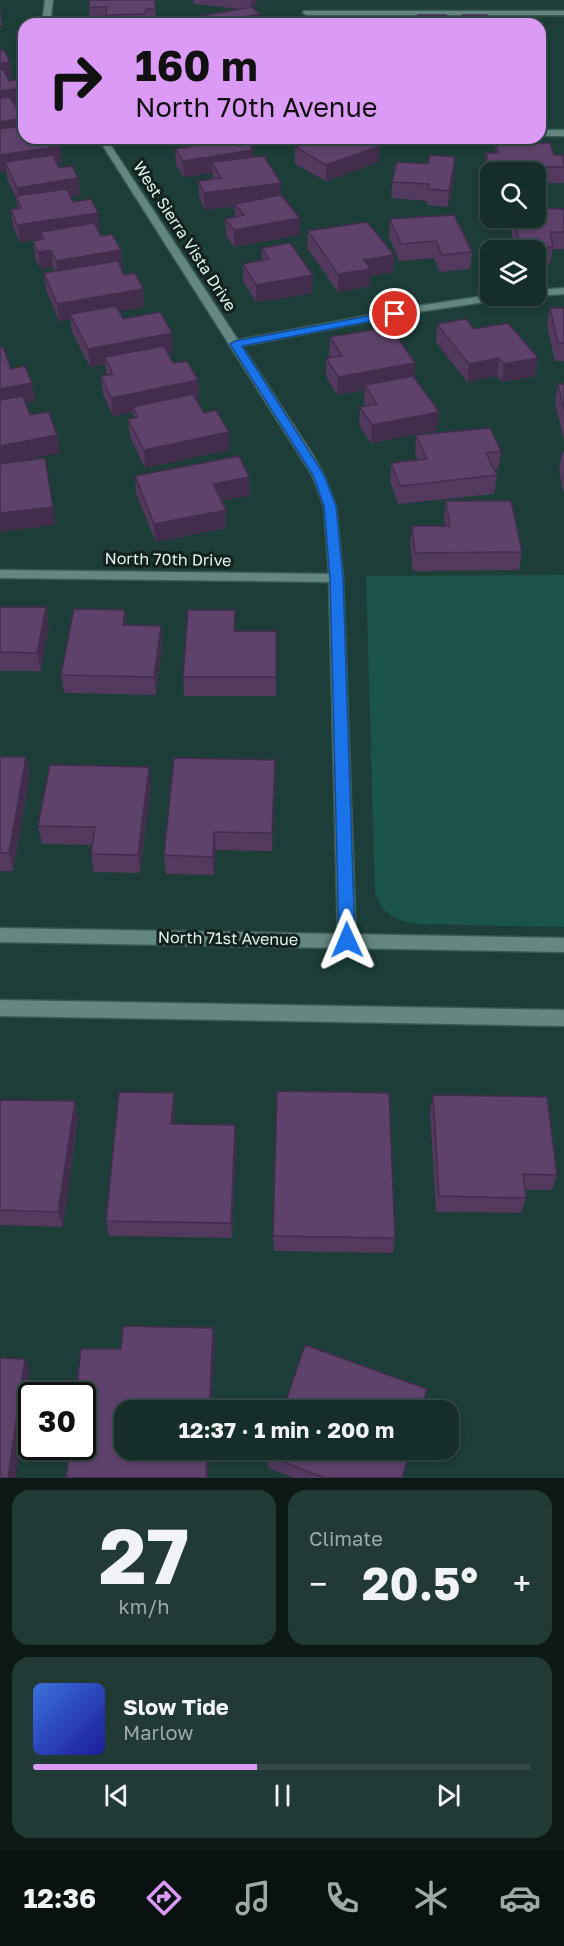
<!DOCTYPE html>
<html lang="en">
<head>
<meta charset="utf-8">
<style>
  body { margin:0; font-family:"Golos Text",sans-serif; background:#223a36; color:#f1f3f6; height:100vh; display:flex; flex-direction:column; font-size:22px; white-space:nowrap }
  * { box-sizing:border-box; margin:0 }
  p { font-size:20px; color:#9da8a8 }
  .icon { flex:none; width:33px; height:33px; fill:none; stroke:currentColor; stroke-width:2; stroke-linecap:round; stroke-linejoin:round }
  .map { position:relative; height:1478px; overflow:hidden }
  .side { display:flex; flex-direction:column; gap:12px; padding:12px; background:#0c1917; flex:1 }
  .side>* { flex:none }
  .guide { position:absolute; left:18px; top:18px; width:528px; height:126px; border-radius:18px; box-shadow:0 3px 9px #0003,0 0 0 2px #344a47; background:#da9af6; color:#111; overflow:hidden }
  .buttons { position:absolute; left:480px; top:162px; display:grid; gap:12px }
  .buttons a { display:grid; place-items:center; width:66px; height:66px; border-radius:12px; background:#152e2a; box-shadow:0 3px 9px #0003,0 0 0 2px #344a47; font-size:30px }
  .speed { position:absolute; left:18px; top:1382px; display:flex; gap:12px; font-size:30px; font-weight:700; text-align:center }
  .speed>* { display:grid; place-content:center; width:78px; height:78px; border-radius:50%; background:#152e2a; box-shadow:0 3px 9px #0003,0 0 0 2px #344a47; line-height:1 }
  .speed .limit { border:3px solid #111; border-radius:9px; background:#fff; color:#111 }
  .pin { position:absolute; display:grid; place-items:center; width:51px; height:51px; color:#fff; margin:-26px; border:3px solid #fff; border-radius:50%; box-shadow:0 2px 6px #0007 }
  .me { position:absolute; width:66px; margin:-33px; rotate:359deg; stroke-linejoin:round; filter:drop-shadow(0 0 4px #0008) }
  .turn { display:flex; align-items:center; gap:21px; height:126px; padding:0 18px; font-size:27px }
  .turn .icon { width:78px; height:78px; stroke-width:2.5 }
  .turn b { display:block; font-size:42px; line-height:51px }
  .big { font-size:45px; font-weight:700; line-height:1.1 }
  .side .tile { flex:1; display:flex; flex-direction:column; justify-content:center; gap:9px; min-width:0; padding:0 21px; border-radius:18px; background:#223a36 }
  .side .dial { align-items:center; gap:0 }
  .dial b { font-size:78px; line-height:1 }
  .song { display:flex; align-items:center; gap:18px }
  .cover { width:72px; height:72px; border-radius:9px; background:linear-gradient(135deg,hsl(220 70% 55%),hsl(240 70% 35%)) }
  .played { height:6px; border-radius:3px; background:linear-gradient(90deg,#da9af6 45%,#344a47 45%) }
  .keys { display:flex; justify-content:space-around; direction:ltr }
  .heat { display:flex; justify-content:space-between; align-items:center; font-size:33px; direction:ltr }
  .side .tiles { flex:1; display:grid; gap:12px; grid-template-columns:1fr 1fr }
  .tile:last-child { grid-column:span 2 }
  .trip { position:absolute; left:114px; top:1400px; width:345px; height:60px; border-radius:18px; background:#152e2a; box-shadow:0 3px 9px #0003,0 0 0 2px #344a47; font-weight:700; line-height:60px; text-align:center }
  .tab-bar { display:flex; height:96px; justify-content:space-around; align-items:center; background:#081211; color:#9da8a8 }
  .tab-bar .icon { width:42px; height:42px }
  .tab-bar .current { color:#da9af6 }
  .tab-bar b { font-size:27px; color:#f1f3f6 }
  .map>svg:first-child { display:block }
  .green { fill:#1b544c }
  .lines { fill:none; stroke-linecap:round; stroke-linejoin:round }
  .minor-casing { stroke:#3b5a55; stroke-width:3 }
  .tertiary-casing { stroke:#3b5a55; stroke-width:3 }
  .minor { fill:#648781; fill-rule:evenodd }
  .tertiary { fill:#648781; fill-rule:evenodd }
  .wall { fill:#52395d }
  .shaded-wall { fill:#422e4c }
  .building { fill:#5f426c; stroke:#422e4c; stroke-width:1.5 }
  .route { fill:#1a73e8; stroke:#114b97; stroke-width:1.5 }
  .labels { text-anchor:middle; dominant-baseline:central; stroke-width:6; stroke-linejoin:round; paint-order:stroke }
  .street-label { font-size:16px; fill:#e1f3f0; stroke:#13211f }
</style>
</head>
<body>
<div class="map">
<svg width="564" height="1478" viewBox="0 0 564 1478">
  <rect width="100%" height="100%" fill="#1c3d38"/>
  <path class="green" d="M 564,575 L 564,927 L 420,924 C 398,922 381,915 375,892 L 366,576 Z"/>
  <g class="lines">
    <g class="minor-casing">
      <g id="minor">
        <polygon points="45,0 53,0 50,24 42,24"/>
        <polygon points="304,11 564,11 564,15 307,15 303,13"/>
        <rect x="540" y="130" width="24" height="6"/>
        <polygon points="98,138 106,138 238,340 418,306 490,295 511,296 506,299 418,312 242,346 311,452 324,475 336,506 343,578 356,940 353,945 347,947 341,945 338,940 329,582 0,578 0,570 329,574 324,506 312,475"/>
        <polygon points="564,288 564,294 536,296 533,296 536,296 536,290"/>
      </g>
    </g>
    <g class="tertiary-casing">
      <g id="tertiary">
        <polygon points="0,928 564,938 564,952 0,942"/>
        <polygon points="0,1000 564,1010 564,1026 0,1016"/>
      </g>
    </g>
    <use href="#minor" class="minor"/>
    <use href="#tertiary" class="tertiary"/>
  </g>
  <g class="wall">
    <polygon points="155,0 156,23 155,24 107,24 107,21 90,22 89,7 147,1"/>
    <polygon points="193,0 257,0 257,2 253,8 260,24 195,24 195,17 240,9 194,4"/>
    <polygon points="0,6 2,26 0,26"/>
    <polygon points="1,50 12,77 8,78 24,138 60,146 62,163 57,163 59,168 78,178 80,195 70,196 73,202 100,230 98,230 101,236 122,267 121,267 124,275 144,307 119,311 123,319 173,351 167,352 173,363 198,380 199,398 196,399 204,413 229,432 229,450 145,468 130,437 128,419 134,418 133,412 113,416 103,394 101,376 107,375 105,364 90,367 72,332 70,319 59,321 46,290 44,273 55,271 53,267 41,269 35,258 33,241 41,239 20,242 13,227 11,210 18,209 16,198 7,178 6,171 0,172"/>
    <polygon points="540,91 543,99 541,115 540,115"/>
    <polygon points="158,138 253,138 253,157 281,183 281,195 300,235 234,247 226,236 225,219 235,217 235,206 205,210 199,197 198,181 213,179 213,173 184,177 176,165 175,149 192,147 192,141 162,145"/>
    <polygon points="346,141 379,162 326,181 295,164 295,147"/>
    <polygon points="496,143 564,157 564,183 536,183 536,172 490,172 490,183 487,183 484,170 486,153 495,153"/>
    <polygon points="454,174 448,207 427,205 427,201 391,198 392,182"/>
    <polygon points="564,209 564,249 553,249 550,264 536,264 536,250 515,250 510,225 511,218 536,218"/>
    <polygon points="390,219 472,252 470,269 440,272 434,258 399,261 389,236"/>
    <polygon points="308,231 394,255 393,272 370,276 370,286 338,292 307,248"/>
    <polygon points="262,248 312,293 256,302 243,281 243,264 262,261"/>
    <polygon points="550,308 564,308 564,361 555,361 547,325"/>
    <polygon points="437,324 474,329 538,358 535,376 502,382 497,376 467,382 436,342"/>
    <polygon points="330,337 415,363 414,377 439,412 437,430 371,443 359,425 360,407 366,406 364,403 365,390 337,395 326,376 326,358 331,357 329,355"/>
    <polygon points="558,384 564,384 564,441 555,402"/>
    <polygon points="416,435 501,451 498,469 494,470 497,475 494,494 398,504 390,481 391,463 418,460 415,453"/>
    <polygon points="562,452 564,452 564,491 563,491 559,470"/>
    <polygon points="135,476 250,495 221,501 226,528 156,542 136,494"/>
    <polygon points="446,501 522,552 519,570 413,571 410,545 412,526 445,526 444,520"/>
    <polygon points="0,607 49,625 41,671 0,671"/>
    <polygon points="125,610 127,625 162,644 156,695 64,693 61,675"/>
    <polygon points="235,631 276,631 276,696 184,696 183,677"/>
    <polygon points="0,757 26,757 30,775 13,871 0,871"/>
    <polygon points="149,767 151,786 140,873 94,872 91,854 92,845 42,844 38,826"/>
    <polygon points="275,778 272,851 216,850 214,875 166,874 164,855"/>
    <polygon points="433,1095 557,1175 552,1190 525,1190 526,1198 521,1213 436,1212 430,1112"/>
    <polygon points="0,1100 78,1118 63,1227 0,1225"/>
    <polygon points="175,1110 174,1124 236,1141 232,1238 109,1236 106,1221"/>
    <polygon points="273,1236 395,1238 393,1253 274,1251"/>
    <polygon points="270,1449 411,1449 403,1478 294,1478 268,1468 267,1455"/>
  </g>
  <g class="shaded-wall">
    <polygon points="251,0 257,0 257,2 251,10"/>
    <polygon points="260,14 260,24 240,24 240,18"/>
    <polygon points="10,62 12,77 0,79 0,63"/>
    <polygon points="24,88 24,104 0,107 0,91"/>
    <polygon points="24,118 24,134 0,138 0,122"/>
    <polygon points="161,138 191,138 192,141 162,145"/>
    <polygon points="243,138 253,138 253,167 212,162 213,173 184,177 183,161"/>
    <polygon points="60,146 62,163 9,171 5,162 6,171 0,172 0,155"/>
    <polygon points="380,146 379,162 326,181 326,165"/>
    <polygon points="455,157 454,174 448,207 449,191"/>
    <polygon points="78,178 80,195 19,204 17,188"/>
    <polygon points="281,183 281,200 235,204 235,206 205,210 204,193"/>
    <polygon points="98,213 100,230 44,238 41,232 41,239 20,242 17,225"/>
    <polygon points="300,218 300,235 234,247 234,230"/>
    <polygon points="51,250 53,267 41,269 38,252"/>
    <polygon points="121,250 122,267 58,278 56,261"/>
    <polygon points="394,255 393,272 370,276 370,286 338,292 338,274 364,260"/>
    <polygon points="313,275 312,293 256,302 256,285"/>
    <polygon points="143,289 144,307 72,319 70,314 70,319 59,321 57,304"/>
    <polygon points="172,333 173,351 108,364 105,357 105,364 90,367 88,349"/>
    <polygon points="499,358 497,376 467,382 469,364"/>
    <polygon points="538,358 535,376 502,382 504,364"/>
    <polygon points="415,363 414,381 365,385 365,390 337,395 338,377"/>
    <polygon points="198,380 199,398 135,411 133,407 133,412 113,416 111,398"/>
    <polygon points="32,383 35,401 0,407 0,389"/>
    <polygon points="439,412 437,430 371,443 372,425"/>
    <polygon points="229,432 229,450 145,468 144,450"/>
    <polygon points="57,435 60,453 0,465 0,446"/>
    <polygon points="249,477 250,495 214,502 213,484"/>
    <polygon points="53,507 55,525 0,532 0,513"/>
    <polygon points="226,510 226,528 156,542 154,524"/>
    <polygon points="46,607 49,625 41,671 37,653"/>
    <polygon points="125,610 127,629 123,625"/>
    <polygon points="235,610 235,629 234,650 234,631"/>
    <polygon points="161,626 162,644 156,695 154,677"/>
    <polygon points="26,757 30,775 13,871 9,853"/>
    <polygon points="275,760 275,778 272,851 272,833"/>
    <polygon points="149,767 151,786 140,873 138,855"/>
    <polygon points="214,832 216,850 214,875 213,857"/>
    <polygon points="174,1093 175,1110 173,1140 171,1124"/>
    <polygon points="75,1101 78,1118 63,1227 58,1212"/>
    <polygon points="235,1125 236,1141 232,1238 231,1223"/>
    <polygon points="213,1328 215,1342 211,1410 209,1410"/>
    <polygon points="25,1359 30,1372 16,1478 8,1478"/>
    <polygon points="207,1449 209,1449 208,1478 206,1478"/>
  </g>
  <g class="building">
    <polygon points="90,0 155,0 155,9 146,9 145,14 106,15 107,7 89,7"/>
    <polygon points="252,7 260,14 240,18 247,24 203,24 195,17"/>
    <polygon points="418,15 446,15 448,24 405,24 404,21 419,21"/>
    <polygon points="463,15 487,15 489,24 465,24"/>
    <polygon points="364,19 388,19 389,24 364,24"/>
    <polygon points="153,21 155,24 128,24"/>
    <polygon points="0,50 4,50 10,62 0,63"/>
    <polygon points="0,69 3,69 9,81 20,79 24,88 0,91"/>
    <polygon points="540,91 543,99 540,99"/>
    <polygon points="10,97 17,109 24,107 24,118 0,122 0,98"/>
    <polygon points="24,126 24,138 55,138 60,146 0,155 0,129"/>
    <polygon points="195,138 244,138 253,150 183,161 175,149 200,145"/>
    <polygon points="323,138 341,138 346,141 353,138 365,138 380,146 326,165 295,147"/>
    <polygon points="496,143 550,143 554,155 563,155 564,167 489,167 486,153 498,153"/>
    <polygon points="53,155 59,168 72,166 78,178 17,188 5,162"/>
    <polygon points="430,155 455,157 449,191 428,189 429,184 392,182 397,162 428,164"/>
    <polygon points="264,156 281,183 204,193 198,181 221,178 212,162"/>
    <polygon points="67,189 73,202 91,199 98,213 17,225 11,210 21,208 16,196"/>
    <polygon points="281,195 300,218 234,230 225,219 244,215 235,204"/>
    <polygon points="536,208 564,209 564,232 550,232 553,247 520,246 514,218 536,218"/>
    <polygon points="454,215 472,252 442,255 436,241 401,244 390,219"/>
    <polygon points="367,222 394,255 364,260 371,269 338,274 308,231"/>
    <polygon points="94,223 101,236 112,234 121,250 56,261 51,250 38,252 33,241 44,239 41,232"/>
    <polygon points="290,243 313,275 256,285 243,264 269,259 262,248"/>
    <polygon points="118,261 124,275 135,273 143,289 57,304 44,273"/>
    <polygon points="116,306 123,319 160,312 172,333 88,349 70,314"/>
    <polygon points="550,308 564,308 564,343 558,343"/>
    <polygon points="466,319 474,329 508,323 538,358 504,364 499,358 469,364 437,324"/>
    <polygon points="390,327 415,363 338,377 326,358 342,356 330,337"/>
    <polygon points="164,346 173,363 187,361 198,380 111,398 101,376 113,374 105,357"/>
    <polygon points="3,347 11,369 25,366 32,383 0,389 0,348"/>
    <polygon points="413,376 439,412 372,425 360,407 377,404 365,385"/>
    <polygon points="558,384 564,384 564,410"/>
    <polygon points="193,394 204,413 216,410 229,432 144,450 128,419 138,417 133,407"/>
    <polygon points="23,396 30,415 49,412 57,435 0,446 0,400"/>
    <polygon points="490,428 501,451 486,453 497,475 400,486 391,463 427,459 416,435"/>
    <polygon points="239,456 249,477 213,484 226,510 154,524 135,476"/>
    <polygon points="45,458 53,507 0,513 0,464"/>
    <polygon points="446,501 511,501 522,552 415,553 412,526 450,526"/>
    <polygon points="0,607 46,607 37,653 0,652"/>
    <polygon points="74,609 125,610 123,625 161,626 154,677 61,675"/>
    <polygon points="188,610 235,610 234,631 276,631 276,677 183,677"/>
    <polygon points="0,757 26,757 9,853 0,853"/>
    <polygon points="174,758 275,760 272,833 214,832 213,857 164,855"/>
    <polygon points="50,765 149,767 138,855 91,854 95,827 38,826"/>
    <polygon points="277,1091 389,1093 395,1238 273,1236"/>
    <polygon points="119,1092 174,1093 171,1124 235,1125 231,1223 106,1221"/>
    <polygon points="433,1095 547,1097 557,1175 523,1174 526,1198 439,1196"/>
    <polygon points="0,1100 75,1101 58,1212 0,1210"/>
    <polygon points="123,1326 213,1328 209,1410 124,1410 124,1449 207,1449 206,1478 66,1478 70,1446 82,1446 82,1395 76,1395 81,1349 121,1349"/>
    <polygon points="305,1345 427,1389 421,1410 283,1410"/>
    <polygon points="0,1358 25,1359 8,1478 0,1478"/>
    <polygon points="270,1449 410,1449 402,1478 324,1478 267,1455"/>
  </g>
  <polygon class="route" points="395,311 400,314 398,316 242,346 324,475 336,506 343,578 355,940 352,944 347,946 341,944 339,940 330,578 324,506 313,475 230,344 235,341"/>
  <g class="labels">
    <g class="street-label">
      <text transform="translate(185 236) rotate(57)">West Sierra Vista Drive</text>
      <text transform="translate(168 559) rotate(1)">North 70th Drive</text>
      <text transform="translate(228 938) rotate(1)">North 71st Avenue</text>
    </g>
  </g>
</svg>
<div class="buttons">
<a><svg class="icon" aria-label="search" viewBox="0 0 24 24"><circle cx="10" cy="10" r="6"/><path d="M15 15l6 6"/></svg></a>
<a><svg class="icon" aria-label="layers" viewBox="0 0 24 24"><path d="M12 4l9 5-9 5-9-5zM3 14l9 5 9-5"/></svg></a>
</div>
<div class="speed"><div class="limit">30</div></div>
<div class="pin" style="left:395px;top:314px;background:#d93025"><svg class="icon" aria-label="arrive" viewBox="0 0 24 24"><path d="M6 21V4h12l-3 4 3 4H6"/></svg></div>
<svg class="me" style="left:347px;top:940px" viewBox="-20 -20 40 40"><path d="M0-17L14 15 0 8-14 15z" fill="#1a73e8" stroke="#fff" stroke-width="4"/></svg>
<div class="trip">12:37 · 1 min · 200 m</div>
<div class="guide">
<div class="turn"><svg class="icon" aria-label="right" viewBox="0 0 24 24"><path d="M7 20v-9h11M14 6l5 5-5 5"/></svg><div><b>160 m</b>North 70th Avenue</div></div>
</div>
</div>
<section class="side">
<div class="tiles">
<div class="tile dial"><b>27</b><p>km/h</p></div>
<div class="tile"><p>Climate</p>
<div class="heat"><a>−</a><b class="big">20.5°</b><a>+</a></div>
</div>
<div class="tile">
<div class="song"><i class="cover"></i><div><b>Slow Tide</b><p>Marlow</p></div></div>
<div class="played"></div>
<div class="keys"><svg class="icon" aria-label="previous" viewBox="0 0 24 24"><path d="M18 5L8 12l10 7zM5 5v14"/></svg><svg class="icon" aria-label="pause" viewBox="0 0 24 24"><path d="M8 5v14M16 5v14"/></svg><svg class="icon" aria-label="next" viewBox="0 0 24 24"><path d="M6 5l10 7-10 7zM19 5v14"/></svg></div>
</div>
</div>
</section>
<nav class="tab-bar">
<b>12:36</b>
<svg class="icon current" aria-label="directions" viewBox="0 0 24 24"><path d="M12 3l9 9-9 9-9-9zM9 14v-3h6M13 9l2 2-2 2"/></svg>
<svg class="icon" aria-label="music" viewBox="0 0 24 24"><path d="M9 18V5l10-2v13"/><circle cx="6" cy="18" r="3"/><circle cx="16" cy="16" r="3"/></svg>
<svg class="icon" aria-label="phone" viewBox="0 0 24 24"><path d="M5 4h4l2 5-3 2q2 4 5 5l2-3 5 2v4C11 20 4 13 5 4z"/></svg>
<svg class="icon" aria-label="climate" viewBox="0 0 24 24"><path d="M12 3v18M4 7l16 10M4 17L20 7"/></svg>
<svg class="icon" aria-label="car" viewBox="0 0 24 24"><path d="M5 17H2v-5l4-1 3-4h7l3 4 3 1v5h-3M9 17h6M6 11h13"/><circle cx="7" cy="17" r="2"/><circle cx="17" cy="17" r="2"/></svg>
</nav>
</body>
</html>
